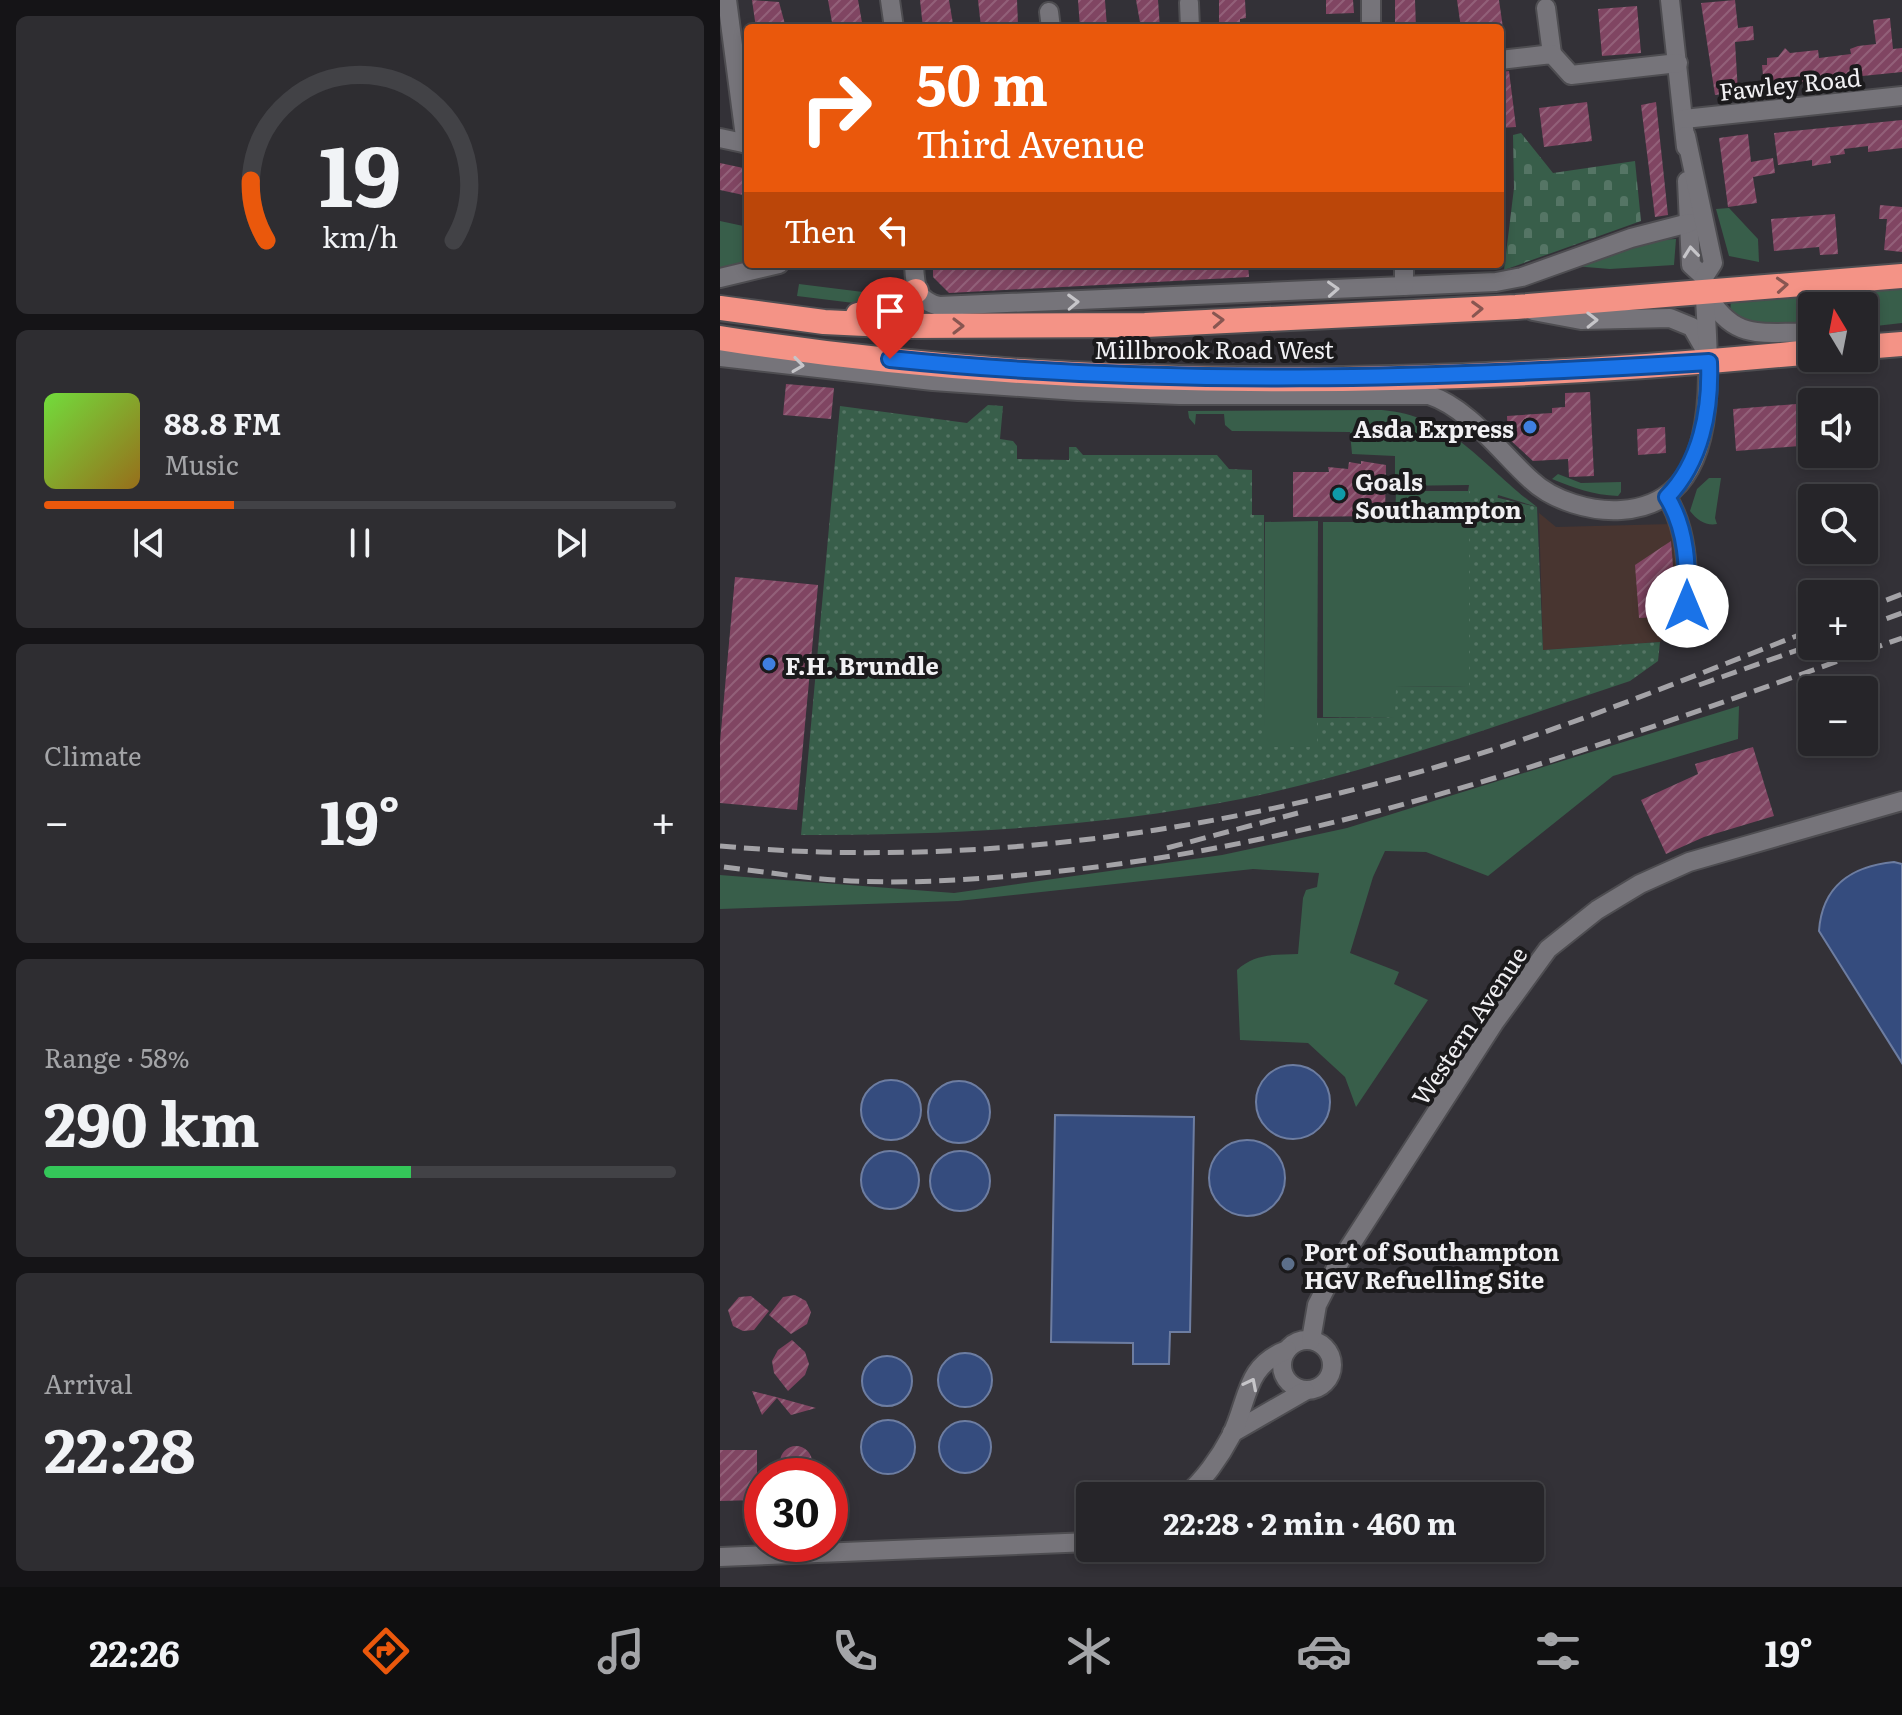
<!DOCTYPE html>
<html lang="en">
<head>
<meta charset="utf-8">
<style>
  body { margin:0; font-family:Literata,serif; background:#2e2d31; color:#f1f3f6; height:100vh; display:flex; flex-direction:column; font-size:30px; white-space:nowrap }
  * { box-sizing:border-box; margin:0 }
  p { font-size:26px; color:#a4a5a8 }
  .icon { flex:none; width:44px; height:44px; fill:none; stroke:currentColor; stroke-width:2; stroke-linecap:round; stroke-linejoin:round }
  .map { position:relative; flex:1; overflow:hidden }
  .details { display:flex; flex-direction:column; gap:16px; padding:16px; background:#151417; width:720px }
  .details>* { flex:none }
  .guide { position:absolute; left:24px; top:24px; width:760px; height:244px; border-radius:8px; box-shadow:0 4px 12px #0003,0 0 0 2px #424246; background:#ea580c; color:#fff; overflow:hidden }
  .needle { width:52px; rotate:350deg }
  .buttons { position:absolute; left:1078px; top:292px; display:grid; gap:16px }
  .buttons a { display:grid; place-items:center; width:80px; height:80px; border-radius:8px; background:#262529; box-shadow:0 4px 12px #0003,0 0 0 2px #424246; font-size:40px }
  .speed { position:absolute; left:24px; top:1458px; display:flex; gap:16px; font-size:40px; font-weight:700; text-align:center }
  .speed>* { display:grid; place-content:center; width:104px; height:104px; border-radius:50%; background:#262529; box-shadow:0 4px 12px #0003,0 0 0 2px #424246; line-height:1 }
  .speed .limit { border:12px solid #d22; background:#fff; color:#111 }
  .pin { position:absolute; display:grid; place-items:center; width:68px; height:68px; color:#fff; margin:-82px -34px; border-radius:50% 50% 50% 0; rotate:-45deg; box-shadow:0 0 8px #0007 }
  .pin .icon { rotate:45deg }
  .me { position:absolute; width:88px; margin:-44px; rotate:0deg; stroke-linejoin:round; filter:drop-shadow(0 0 6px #0008) }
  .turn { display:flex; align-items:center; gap:28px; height:168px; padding:0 40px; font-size:36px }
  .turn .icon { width:104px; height:104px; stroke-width:2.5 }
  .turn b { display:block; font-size:56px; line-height:68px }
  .then { display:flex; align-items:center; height:76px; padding:0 40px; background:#0003; gap:16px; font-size:30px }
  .big { font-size:60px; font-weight:700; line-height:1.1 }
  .details .tile { flex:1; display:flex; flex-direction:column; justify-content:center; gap:12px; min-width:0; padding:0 28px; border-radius:12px; background:#2e2d31 }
  .details .dial { align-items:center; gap:0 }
  .dial svg { height:208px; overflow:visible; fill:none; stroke:#424246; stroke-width:7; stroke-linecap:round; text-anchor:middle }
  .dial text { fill:#f1f3f6; stroke:none }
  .song { display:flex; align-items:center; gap:24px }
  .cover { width:96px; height:96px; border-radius:12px; background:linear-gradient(135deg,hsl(100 70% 55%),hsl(40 70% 35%)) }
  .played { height:8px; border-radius:4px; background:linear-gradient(90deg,#ea580c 30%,#424246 30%) }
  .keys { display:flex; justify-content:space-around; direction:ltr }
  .heat { display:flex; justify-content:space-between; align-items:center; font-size:44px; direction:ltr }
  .charge { height:12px; border-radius:6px; background:linear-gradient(90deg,#34c759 58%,#424246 0) }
  .trip { position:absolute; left:356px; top:1482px; width:468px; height:80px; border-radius:8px; background:#262529; box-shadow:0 4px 12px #0003,0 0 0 2px #424246; font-weight:700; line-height:80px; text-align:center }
  .dock { display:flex; height:128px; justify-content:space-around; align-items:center; background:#0f0f10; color:#a4a5a8 }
  .dock .icon { width:56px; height:56px }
  .dock .on { color:#ea580c }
  .dock b { font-size:36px; color:#f1f3f6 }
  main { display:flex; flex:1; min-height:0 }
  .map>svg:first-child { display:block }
  .commercial { fill:#483530 }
  .grass { fill:#385e4a }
  .cemetery { fill:url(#cemetery-stones) }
  .park { fill:url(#park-dots) }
  .water { fill:#354c7e; stroke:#6d7da1; stroke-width:2 }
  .building { fill:url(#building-hatch) }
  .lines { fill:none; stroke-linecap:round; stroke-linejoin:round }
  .minor-casing { stroke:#4e4d51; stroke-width:22 }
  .highway-casing { stroke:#4e4d51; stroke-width:28 }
  .minor { stroke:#76747a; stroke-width:18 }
  .highway { stroke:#f49386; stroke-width:24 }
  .rail { stroke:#a4a3a7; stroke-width:5; stroke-dasharray:16 8; stroke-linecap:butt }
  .oneway { stroke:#c6c5c9 }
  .oneway2 { stroke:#885651 }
  .route-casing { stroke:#114b97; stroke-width:20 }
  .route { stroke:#1a73e8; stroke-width:14 }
  .shop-dot { fill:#3f7fe0; stroke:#1b1a1c; stroke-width:3 }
  .culture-dot { fill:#0f9aa8; stroke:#1b1a1c; stroke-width:3 }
  .service-dot { fill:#5c6f8a; stroke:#1b1a1c; stroke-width:3 }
  .labels { text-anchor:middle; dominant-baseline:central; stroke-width:8; stroke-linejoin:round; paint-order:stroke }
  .street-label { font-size:24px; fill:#f1f0f3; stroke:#1b1a1c }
  .poi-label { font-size:24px; font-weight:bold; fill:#f1f0f3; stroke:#1b1a1c; text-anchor:start }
</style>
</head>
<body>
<main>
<section class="details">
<div class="tile dial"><svg viewBox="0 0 100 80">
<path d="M14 69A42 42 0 1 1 86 69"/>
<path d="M14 69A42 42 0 0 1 8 46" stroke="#ea580c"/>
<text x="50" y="56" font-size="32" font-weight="700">19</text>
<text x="50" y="72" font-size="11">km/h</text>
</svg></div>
<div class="tile">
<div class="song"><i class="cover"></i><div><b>88.8 FM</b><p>Music</p></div></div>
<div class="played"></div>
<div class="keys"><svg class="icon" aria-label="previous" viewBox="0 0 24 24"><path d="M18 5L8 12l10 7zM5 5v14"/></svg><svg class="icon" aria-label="pause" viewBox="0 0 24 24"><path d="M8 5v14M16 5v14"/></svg><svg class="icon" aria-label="next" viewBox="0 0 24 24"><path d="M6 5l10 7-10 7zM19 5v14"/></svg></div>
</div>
<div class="tile"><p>Climate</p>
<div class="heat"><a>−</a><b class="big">19°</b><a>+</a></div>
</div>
<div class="tile"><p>Range · 58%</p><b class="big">290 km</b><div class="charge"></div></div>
<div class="tile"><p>Arrival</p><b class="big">22:28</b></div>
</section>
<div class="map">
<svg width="1182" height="1587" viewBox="0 0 1182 1587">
  <defs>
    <pattern id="cemetery-stones" width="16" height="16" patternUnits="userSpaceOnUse" patternTransform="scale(2)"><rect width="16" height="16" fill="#385e4a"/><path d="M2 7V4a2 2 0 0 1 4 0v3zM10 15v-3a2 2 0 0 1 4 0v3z" fill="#557565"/></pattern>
    <pattern id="park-dots" width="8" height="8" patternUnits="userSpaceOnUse" patternTransform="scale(2)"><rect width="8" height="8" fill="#385e4a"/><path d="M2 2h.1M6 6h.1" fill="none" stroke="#557565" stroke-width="1.8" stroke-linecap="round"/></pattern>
    <pattern id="building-hatch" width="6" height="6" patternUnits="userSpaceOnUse" patternTransform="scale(2)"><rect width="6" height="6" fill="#804562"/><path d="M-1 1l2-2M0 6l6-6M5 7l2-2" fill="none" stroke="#926079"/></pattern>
  </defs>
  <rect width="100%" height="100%" fill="#333137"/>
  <polygon class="commercial" points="819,513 836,527 951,524 957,531 963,612 940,642 823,650"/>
  <g class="grass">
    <polygon points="1009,208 1038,239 1039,262 1009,256 996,209"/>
    <polygon points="0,221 28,227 28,264 0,268"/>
    <polygon points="956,239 954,265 890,269 853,266 919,241"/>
    <polygon points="79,284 175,296 158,306 77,296"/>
    <polygon points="1182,284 1182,323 1147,327 1144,306 1092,306 1092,326 1030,326 1010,313 1011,300"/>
    <path d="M 662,410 C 733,416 764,468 817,507 L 778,495 L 749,686 L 676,687 L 676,717 L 603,717 L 603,522 L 675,522 L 676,491 L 748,491 L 749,485 L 675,486 L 675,456 L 632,454 L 630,432 L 512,431 L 505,425 L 504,414 L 476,414 L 475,425 L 469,418 L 468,411 Z"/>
    <path d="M 838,474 L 861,483 L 901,482 L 901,492 L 898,496 C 873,495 854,488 832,479 Z"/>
    <path d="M 989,478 L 1001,478 L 995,518 L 997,524 C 986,526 977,520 970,511 L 977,489 Z"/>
    <polygon points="598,521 597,747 544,747 545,522"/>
    <path d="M 1019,706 L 1018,739 L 893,776 L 768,876 L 706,852 L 665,851 L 653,877 L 630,953 L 679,972 L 674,984 L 708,1000 L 636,1107 L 625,1077 L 588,1043 L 520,1040 L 517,970 C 535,953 555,955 578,954 L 583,898 L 586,890 L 597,887 L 599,873 L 533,869 L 238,901 L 0,909 L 0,875 L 234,893 L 502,855 L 627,828 Z"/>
  </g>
  <polygon class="cemetery" points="801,133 833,173 915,161 921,221 784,270 794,188 793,135"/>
  <path class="park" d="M 268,405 L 283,406 L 280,439 L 293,441 L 297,446 L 297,459 L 349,460 L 349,447 L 356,447 L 363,455 L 497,455 L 509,469 L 532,470 L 532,515 L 544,515 L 545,747 L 597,747 L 597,718 L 675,717 L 676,687 L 749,686 L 749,491 L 817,507 L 823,650 L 940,642 L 938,661 L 910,681 C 782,723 653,772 521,799 C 375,828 229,835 81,835 L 120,406 L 247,423 Z"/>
  <g class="water">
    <path d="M 1174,862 L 1182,864 L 1182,1063 L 1099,931 C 1102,886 1132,866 1174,862 Z"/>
    <circle cx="573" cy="1102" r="37"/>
    <circle cx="171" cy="1110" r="30"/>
    <circle cx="239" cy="1112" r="31"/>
    <polygon points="335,1115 474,1117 470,1332 450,1332 449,1364 413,1364 413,1343 331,1342"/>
    <circle cx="527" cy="1178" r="38"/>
    <circle cx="170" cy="1180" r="29"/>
    <circle cx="240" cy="1181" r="30"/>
    <circle cx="245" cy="1380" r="27"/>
    <circle cx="167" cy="1381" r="25"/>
    <circle cx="168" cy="1447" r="27"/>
    <circle cx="245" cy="1447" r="26"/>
  </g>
  <g class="building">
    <polygon points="32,0 59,2 66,28 36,28"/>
    <polygon points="108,0 138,0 143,28 113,28"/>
    <polygon points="200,0 229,0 233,24 229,28 203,28"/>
    <polygon points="258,0 297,0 298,25 261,27"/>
    <polygon points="358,0 385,0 387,28 360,28"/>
    <polygon points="416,0 438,0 440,28 421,28"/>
    <polygon points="499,0 525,0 526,18 520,19 520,23 499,24"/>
    <polygon points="606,0 633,0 634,13 606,14"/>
    <polygon points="675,0 695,0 696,28 675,28"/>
    <polygon points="737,0 779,0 783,28 741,28"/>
    <polygon points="1015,0 1018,28 1033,26 1034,40 1015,42 1018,92 995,95 981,3"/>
    <polygon points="917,6 921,53 882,56 878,9"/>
    <polygon points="1170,18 1173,49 1182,48 1182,72 1044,86 1042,65 1047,65 1047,58 1058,57 1065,48 1070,53 1098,50 1099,58 1131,54 1130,49 1138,46 1156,44 1153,20"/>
    <polygon points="789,71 796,127 780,128 780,72"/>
    <polygon points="867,102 872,141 824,147 819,108"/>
    <polygon points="936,102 948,215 935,217 921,105"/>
    <polygon points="1182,120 1182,148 1148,152 1148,146 1124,149 1125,154 1110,156 1111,163 1092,166 1092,160 1058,165 1054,133"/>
    <polygon points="1028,134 1031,162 1053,158 1055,173 1033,177 1037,203 1008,207 999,138"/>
    <polygon points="0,163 28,169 28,196 0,190"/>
    <polygon points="1160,205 1182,207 1182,252 1164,250 1167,219 1159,219"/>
    <polygon points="1115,214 1118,254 1100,255 1099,247 1054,251 1051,219"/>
    <polygon points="213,264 528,264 529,277 229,293 213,277"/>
    <polygon points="66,384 114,388 111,419 63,415"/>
    <polygon points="870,392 874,476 849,477 848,459 813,461 788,438 787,416 832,413 832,408 845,407 845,393"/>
    <polygon points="1089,403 1092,445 1016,451 1013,409"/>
    <polygon points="945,427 946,453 918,455 917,429"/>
    <polygon points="641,461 666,465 665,516 573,517 573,472 609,472 608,467 628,469 629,462 641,464"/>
    <polygon points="951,541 957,616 919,618 915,565"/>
    <polygon points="15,577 98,585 77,810 0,803 0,742"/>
    <polygon points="1033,747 1054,816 984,837 946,854 921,800 978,774 975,764"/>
    <polygon points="75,1295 86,1301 91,1312 87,1324 71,1334 49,1315 63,1297"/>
    <polygon points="31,1296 49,1311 34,1330 23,1331 13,1326 8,1310 19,1297"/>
    <polygon points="72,1340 85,1352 89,1364 85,1375 68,1391 54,1373 52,1361 58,1350"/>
    <polygon points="32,1391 56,1397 96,1408 71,1415 57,1398 42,1415"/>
    <circle cx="76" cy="1462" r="16"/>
    <polygon points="0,1450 37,1450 37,1500 0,1501"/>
  </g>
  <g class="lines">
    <g class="minor-casing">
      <g id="minor">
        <polyline points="7,0 26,144"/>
        <polyline points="170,0 174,28"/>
        <polyline points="651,0 651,28"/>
        <polyline points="950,0 966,147"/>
        <polyline points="469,3 470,28"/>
        <polyline points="826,8 832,54"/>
        <polyline points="329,12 331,28"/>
        <polyline points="780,60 832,54 851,75 958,63"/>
        <polyline points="964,119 1182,96"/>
        <polyline points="0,138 28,144"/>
        <polyline points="967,181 971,265 984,277"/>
        <path d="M 194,264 C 195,285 195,300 219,306 L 776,282 L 802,277 L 911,238 L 969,223"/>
        <polyline points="684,264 684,286"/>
        <polyline points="0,278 59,264"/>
        <path d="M 986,293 C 1015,343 1041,331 1092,333"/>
        <polyline points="813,311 861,320 950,318 972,327 984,348"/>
        <path d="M 0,357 L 213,381 L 358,391 L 459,395 L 709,395 C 749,408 781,453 811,480 C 833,501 872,512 901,510 C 1012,503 986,353 984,277 L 993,263 L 966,136"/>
        <path d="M 947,497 C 967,529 968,568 967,606"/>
        <circle cx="587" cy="1365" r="25"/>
        <polyline points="591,1340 597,1305 617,1266 774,1023 828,949 877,910 920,884 969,862 1182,801"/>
        <polyline points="512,1433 585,1391"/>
        <path d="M 465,1496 C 483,1481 500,1457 511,1436 C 529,1400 524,1366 567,1350"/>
        <polyline points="0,1557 370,1542"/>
      </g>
    </g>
    <g class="highway-casing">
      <g id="highway">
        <polyline points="0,308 104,322 186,326 425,325 796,307 1182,276"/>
        <polyline points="138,315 165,309 196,291"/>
        <path d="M 0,338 C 356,395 734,387 1092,352"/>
        <polyline points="1144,347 1182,344"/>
      </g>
    </g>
    <use href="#minor" class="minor"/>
    <use href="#highway" class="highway"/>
    <g class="rail">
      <polyline points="1144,609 1182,594"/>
      <polyline points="1144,627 1182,613"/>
      <polyline points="979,685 1092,645"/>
      <path d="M 0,846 C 243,868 490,834 723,765 C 848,728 970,677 1092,630"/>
      <polyline points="447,848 578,813"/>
      <path d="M 4,867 C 46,872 89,879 131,881 C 198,884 266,879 332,872 C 628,842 904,738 1182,638"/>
    </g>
  </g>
  <defs><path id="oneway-chevron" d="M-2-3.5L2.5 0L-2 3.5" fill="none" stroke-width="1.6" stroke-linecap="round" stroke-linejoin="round" transform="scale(2)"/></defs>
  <g class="oneway">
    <use href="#oneway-chevron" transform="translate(971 252) rotate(-96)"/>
    <use href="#oneway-chevron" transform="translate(613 289) rotate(-3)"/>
    <use href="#oneway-chevron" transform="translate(353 302) rotate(-2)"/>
    <use href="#oneway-chevron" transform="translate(872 320) rotate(-1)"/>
    <use href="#oneway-chevron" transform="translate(78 365) rotate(8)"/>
    <use href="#oneway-chevron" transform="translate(531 1384) rotate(-63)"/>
  </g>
  <g class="oneway2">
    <use href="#oneway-chevron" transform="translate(1062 285) rotate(-4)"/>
    <use href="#oneway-chevron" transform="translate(757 309) rotate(-2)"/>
    <use href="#oneway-chevron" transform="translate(498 320) rotate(-3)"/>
    <use href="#oneway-chevron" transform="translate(238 326)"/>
  </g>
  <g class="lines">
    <g class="route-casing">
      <path id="route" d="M 170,359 C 443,387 716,379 989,362 C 991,410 981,462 947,497 C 967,529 968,568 967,606"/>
    </g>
    <use href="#route" class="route"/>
  </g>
  <g class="shop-dot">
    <circle cx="810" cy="427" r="8"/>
    <circle cx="49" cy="664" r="8"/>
  </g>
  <circle class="culture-dot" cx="619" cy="494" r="8"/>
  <circle class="service-dot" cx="568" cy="1264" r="8"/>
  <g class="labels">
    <g class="street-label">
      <text transform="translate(1070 83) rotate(-6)">Fawley Road</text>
      <text x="494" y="348">Millbrook Road West</text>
      <text transform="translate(748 1025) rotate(-56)">Western Avenue</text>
    </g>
    <g class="poi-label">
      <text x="794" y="427" text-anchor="end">Asda Express</text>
      <text x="635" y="480">Goals<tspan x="635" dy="28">Southampton</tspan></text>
      <text x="65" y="664">F.H. Brundle</text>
      <text x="584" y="1250">Port of Southampton<tspan x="584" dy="28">HGV Refuelling Site</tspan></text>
    </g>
  </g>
</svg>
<div class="buttons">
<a><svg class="needle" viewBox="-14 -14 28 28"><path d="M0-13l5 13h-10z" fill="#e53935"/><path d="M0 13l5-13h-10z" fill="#a4a5a8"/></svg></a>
<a><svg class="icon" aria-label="sound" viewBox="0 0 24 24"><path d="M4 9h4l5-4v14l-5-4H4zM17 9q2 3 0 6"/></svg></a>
<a><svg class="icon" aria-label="search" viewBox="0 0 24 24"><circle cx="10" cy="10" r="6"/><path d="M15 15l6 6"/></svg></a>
<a>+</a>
<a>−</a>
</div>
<div class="speed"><div class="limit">30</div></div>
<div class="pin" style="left:170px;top:359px;background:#d93025"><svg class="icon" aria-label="arrive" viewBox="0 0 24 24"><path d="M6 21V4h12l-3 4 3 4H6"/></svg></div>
<svg class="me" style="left:967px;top:606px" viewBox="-20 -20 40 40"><circle r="19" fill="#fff"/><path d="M0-13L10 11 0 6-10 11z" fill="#1a73e8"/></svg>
<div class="trip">22:28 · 2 min · 460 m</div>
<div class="guide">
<div class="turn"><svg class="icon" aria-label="right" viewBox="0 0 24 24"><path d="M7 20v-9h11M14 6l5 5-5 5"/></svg><div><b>50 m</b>Third Avenue</div></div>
<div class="then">Then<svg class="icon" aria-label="left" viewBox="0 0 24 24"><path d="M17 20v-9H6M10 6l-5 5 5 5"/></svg></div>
</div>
</div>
</main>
<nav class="dock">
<b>22:26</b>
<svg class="icon on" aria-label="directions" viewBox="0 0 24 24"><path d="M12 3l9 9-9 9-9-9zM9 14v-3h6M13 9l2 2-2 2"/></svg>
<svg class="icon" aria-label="music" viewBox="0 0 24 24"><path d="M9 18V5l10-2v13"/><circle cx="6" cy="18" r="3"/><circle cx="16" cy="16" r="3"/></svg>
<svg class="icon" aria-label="phone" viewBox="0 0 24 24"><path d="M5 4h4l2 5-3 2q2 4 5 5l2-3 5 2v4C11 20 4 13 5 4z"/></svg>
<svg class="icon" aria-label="climate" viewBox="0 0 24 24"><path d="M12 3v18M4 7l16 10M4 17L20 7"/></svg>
<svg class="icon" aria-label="car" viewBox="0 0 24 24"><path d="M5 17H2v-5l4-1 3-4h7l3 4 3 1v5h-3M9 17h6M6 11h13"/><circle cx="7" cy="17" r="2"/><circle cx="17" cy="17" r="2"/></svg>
<svg class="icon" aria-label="filters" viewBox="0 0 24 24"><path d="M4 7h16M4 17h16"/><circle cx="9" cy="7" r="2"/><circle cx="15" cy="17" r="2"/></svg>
<b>19°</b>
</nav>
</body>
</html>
